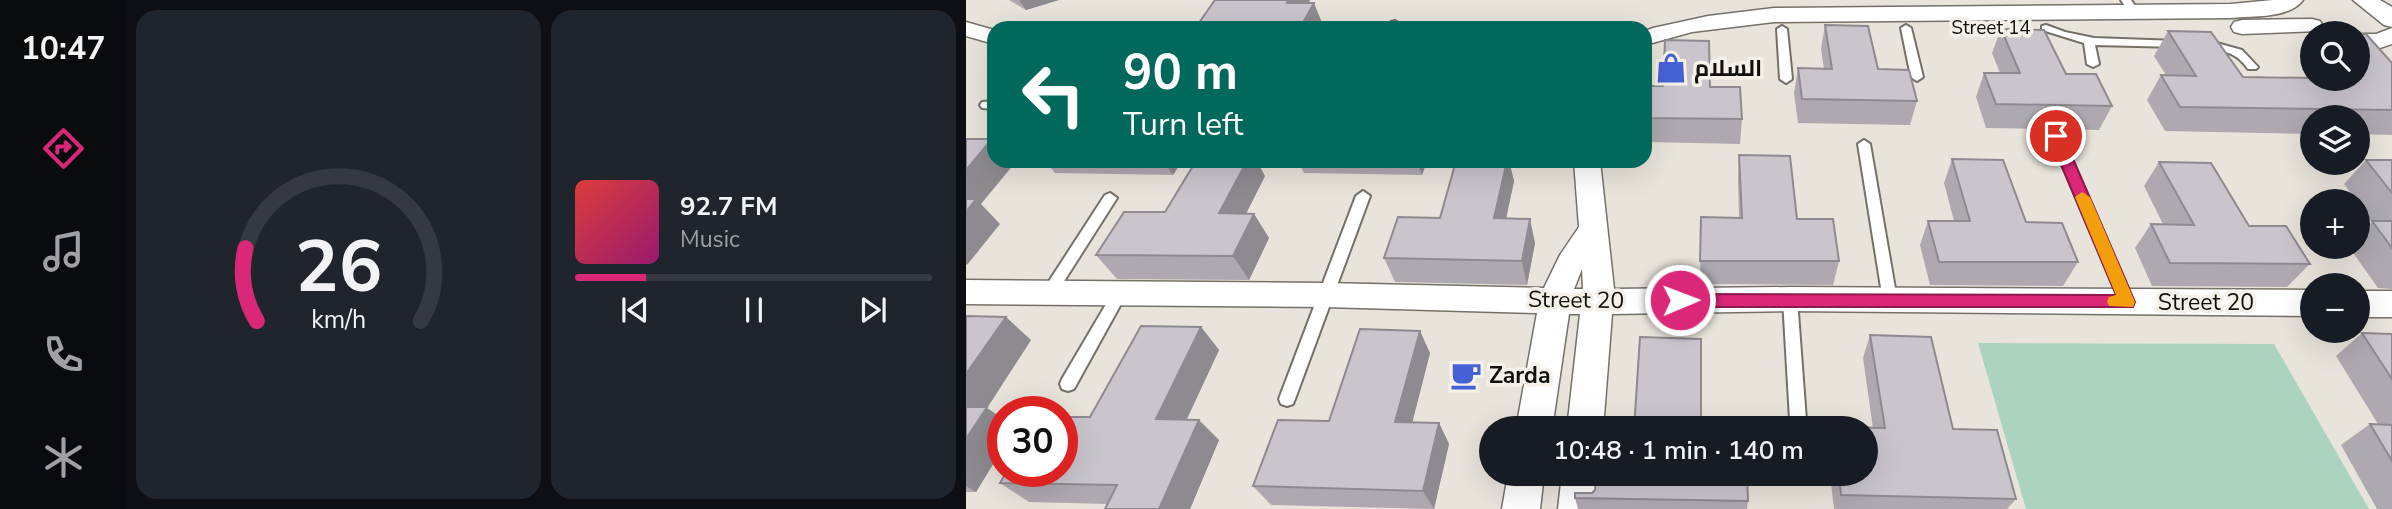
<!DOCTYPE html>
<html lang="en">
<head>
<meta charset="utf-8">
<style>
  body { margin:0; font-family:"Nunito Sans",Cairo,sans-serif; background:#20242c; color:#f1f3f6; height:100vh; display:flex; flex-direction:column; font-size:26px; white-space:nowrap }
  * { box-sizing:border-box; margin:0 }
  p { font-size:23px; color:#9ea1a6 }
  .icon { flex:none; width:38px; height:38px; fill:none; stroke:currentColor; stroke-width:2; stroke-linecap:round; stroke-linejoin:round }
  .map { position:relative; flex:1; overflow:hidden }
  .side { display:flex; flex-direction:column; gap:10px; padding:10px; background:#0d0f14; width:840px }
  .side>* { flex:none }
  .guide { position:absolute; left:21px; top:21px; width:665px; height:147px; border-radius:21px; box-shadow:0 7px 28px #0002; background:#00695c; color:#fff; overflow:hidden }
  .controls { position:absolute; left:1334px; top:21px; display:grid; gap:14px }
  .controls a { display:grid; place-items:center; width:70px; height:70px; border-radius:50%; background:#171b24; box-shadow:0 7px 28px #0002; font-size:35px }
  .speed { position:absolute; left:21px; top:396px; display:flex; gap:14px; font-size:35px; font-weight:700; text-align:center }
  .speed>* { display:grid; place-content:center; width:91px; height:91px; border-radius:50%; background:#171b24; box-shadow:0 7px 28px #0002; line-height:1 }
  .speed .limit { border:10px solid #d22; background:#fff; color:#111 }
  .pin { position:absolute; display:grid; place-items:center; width:60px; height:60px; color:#fff; margin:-30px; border:4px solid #fff; border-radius:50%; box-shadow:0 2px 7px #0007 }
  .me { position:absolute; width:77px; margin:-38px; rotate:89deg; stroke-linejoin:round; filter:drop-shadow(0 0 5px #0008) }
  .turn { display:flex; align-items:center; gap:24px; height:147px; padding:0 21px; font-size:32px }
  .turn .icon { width:91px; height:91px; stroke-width:2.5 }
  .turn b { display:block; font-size:49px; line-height:60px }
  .side .tile { flex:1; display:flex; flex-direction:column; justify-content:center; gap:10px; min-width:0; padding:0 24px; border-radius:21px; background:#20242c }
  .side .dial { align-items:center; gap:0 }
  .dial svg { height:182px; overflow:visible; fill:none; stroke:#363941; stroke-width:7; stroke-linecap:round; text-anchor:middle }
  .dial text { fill:#f1f3f6; stroke:none }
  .song { display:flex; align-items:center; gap:21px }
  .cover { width:84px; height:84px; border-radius:10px; background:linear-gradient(135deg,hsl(0 70% 55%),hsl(320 70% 35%)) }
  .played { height:7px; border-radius:4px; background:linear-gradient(90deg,#db2777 20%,#363941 20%) }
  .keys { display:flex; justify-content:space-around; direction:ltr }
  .side .tiles { flex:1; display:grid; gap:10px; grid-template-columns:repeat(2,1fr) }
  .trip { position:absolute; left:513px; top:416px; width:399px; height:70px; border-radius:35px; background:#171b24; box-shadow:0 7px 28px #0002; font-weight:600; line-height:70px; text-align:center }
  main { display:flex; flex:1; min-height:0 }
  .menu { display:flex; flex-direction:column; width:126px; justify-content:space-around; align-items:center; background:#090b0e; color:#9ea1a6 }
  .menu .icon { width:49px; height:49px }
  .menu .current { color:#db2777 }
  .menu b { font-size:32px; color:#f1f3f6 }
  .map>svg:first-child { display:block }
  .green { fill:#acd3c0 }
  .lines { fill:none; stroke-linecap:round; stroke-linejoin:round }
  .service-casing { stroke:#757169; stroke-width:4 }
  .minor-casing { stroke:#757169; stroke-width:3 }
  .service { fill:#fff; fill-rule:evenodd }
  .minor { fill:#fff; fill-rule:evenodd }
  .wall { fill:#aea9b0 }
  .shaded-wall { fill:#8d8a90 }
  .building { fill:#cac5cd; stroke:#8d8a90; stroke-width:2 }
  .route { fill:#db2777; stroke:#8e194d; stroke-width:2 }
  .slow { fill:#f59e0b }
  .labels { text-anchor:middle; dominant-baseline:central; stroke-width:7; stroke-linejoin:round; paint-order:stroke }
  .far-street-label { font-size:19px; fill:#11100d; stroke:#f5f1e8 }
  .poi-label { font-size:23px; font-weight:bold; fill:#11100d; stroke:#f5f1e8; text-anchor:start }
  .street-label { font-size:23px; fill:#11100d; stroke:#f5f1e8 }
</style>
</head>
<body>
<main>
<nav class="menu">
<b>10:47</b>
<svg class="icon current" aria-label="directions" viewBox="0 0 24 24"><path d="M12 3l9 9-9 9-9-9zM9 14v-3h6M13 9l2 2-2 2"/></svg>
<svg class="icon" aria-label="music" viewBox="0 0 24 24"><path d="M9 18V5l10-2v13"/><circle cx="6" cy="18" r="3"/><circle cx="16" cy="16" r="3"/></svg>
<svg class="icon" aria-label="phone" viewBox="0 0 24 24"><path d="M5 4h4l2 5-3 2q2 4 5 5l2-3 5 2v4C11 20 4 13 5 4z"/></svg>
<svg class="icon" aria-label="climate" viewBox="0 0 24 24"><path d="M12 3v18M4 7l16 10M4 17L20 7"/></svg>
</nav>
<section class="side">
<div class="tiles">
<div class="tile dial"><svg viewBox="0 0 100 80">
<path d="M14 69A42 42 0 1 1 86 69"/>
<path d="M14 69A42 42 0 0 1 9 37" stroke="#db2777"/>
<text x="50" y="56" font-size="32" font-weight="700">26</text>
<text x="50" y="72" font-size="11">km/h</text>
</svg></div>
<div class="tile">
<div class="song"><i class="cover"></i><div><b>92.7 FM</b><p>Music</p></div></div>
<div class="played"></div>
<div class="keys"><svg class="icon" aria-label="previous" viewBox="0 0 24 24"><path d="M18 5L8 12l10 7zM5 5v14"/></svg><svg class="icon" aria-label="pause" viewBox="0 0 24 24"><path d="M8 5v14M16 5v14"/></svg><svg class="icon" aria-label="next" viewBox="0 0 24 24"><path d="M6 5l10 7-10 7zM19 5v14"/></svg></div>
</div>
</div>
</section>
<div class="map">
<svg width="1426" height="509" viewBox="0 0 1426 509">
  <rect width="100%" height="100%" fill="#e8e4db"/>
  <polygon class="green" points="1012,343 1308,344 1403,509 1060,509"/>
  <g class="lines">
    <g class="service-casing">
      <g id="service">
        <polygon points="1155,0 1165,0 1173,12 1172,14 1164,14"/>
        <polygon points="429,21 434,24 432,28 422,28 425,22"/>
        <polygon points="940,25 945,28 957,77 951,81 945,77 935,28"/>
        <polygon points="1080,25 1099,32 1128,38 1212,41 1217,44 1212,47 1129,45 1133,64 1127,67 1121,64 1118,43 1076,30 1076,26"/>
        <polygon points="816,26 821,29 826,79 820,83 814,79 811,29"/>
        <path d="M 1247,42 L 1276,50 L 1292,67 L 1290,69 L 1282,69 C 1270,51 1256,51 1236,47 L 1235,45 L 1236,43 Z"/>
        <polygon points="28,101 28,109 16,108 14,105 16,102"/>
        <polygon points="1090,132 1096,136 1168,302 1166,306 1156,306 1154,302 1084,136"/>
        <polygon points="898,140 904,144 931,300 929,304 919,304 917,300 892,144"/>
        <polygon points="397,191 404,196 329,399 327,404 321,406 315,404 313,399 390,196"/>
        <polygon points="144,193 151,198 88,297 78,297 76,293 78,289 139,195"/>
        <polygon points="154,287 159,289 161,293 108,389 102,391 96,389 94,384 96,379 149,289"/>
        <polygon points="824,293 829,295 831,299 840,420 838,425 832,427 826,425 824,420 817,299 819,295"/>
      </g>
    </g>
    <g class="minor-casing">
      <g id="minor">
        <path d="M 1307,0 L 1337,0 C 1323,19 1286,16 1265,18 L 808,22 L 726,32 L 679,45 L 679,31 L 687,28 L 742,16 L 808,8 L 1265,4 Z"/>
        <polygon points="1387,0 1414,0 1426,7 1426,27 1418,25"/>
        <polygon points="1346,19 1354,21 1357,26 1354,31 1276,34 1268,32 1265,27 1268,22 1276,20"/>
        <polygon points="0,22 28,30 28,44 0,36"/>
        <polygon points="1426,28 1426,44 1414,48 1391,48 1391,34 1410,34"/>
        <path d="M 608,161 L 634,161 L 648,289 L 824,287 L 1346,290 L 1346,316 L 824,311 L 646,314 L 637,429 L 601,429 L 614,314 L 603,314 L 586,429 L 550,429 L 571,313 L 359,307 L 0,304 L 0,280 L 359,283 L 578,288 L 594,255 L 613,227 ZM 616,269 L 617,289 L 608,289 Z"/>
        <rect x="1391" y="291" width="35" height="26"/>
        <polygon points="542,474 578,474 574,509 536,509"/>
        <polygon points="596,474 632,474 630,509 592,509"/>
      </g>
    </g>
    <use href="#service" class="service"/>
    <use href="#minor" class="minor"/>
  </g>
  <g class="wall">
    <polygon points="43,0 93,0 60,10"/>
    <polygon points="249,0 344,0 342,3 357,25 355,28 231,28 230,27"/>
    <polygon points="859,25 951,101 944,125 832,123 828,93 832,68 858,69 855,49"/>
    <polygon points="1035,29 1146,106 1133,130 1020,128 1010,97 1018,73 1034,73 1026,53"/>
    <polygon points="1202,31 1277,77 1391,79 1391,34 1426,63 1426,135 1391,134 1391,117 1346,117 1346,134 1199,131 1181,100 1195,75 1200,75 1188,56"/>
    <polygon points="1346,48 1346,67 1338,58"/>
    <polygon points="679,86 776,119 774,144 679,142"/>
    <polygon points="773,155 831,219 873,261 867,285 734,284 735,217 773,218 772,180"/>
    <polygon points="986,159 1060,222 1112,262 1097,286 964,285 954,245 962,221 988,221 978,183"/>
    <polygon points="1400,160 1426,160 1426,289 1412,288 1383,247 1391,247 1391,236 1406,222 1378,184"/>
    <polygon points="79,161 216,161 207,175 89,173"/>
    <polygon points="332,161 461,161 456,175 338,173"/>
    <polygon points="490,161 543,161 548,181 540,219 569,243 561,285 429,282 418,258 474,218"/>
    <polygon points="1193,162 1283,226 1344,264 1321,287 1186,286 1169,248 1185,224 1197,224 1178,186"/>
    <polygon points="299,176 280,214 288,214 303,238 283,280 151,279 130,255 199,212"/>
    <polygon points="0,316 65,340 21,408 37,419 37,448 10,492 0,492"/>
    <polygon points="235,327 253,350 221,419 253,440 224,509 139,509 142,504 63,502 34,483 124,417"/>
    <polygon points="1396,333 1426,334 1426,509 1411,509 1375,445 1404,424 1412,424 1370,356"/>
    <polygon points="904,335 1050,499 1041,509 868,509 864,474 900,474 900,429 867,429 868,427 907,428 897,358"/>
    <polygon points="464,353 446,423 473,423 483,444 468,509 305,505 287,486 363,421"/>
    <polygon points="609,498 782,501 781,509 612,509"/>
  </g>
  <g class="shaded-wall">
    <polygon points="53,0 93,0 60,10"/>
    <polygon points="322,0 344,0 330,25 321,3"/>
    <polygon points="348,3 357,25 355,28 334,28"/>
    <polygon points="26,139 28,142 28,161 45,161 48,164 15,204 34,224 1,265 0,264 0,170"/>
    <polygon points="197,161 216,161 207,175"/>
    <polygon points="281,161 291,161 299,176 268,237 253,213"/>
    <polygon points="451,161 461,161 456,175"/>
    <polygon points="541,161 543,161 548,181 535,242 528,218"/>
    <polygon points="288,214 303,238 283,280 267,256"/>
    <polygon points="564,219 569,243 561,285 556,261"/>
    <polygon points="40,317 65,340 21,408 37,419 37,448 10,492 0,486 0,374"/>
    <polygon points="235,327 253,350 211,440 190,419"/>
    <polygon points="454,331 464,353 441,443 429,422"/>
    <polygon points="233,420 253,440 224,509 193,509"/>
    <polygon points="473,423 483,444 468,509 457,491"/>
  </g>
  <g class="building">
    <polygon points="249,0 322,0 321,3 348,3 334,28 230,27"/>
    <polygon points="859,25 902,26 912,69 943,70 951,101 836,99 832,68 866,69"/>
    <polygon points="1035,29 1078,30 1100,74 1130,74 1146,106 1030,104 1018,73 1054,73"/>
    <polygon points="1202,31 1245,32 1277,77 1346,78 1346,79 1394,79 1391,75 1391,34 1400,34 1426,63 1426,110 1214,107 1195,75 1230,76"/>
    <polygon points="699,40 743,41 744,87 774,87 776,119 679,118 679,86 697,86"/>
    <polygon points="0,139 26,139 0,170"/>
    <polygon points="773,155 824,156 831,219 867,219 873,261 734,261 735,217 776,218"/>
    <polygon points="986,159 1037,160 1060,222 1096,223 1112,262 973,262 962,221 1004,221"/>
    <polygon points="1400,160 1426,160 1426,193"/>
    <polygon points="230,161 281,161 253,213 288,214 267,256 130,255 158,212 199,212"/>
    <polygon points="490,161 541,161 528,218 564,219 556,261 418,258 432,217 474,218"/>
    <polygon points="1193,162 1245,163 1283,226 1320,226 1344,264 1204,263 1185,224 1228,225"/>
    <polygon points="0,199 10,199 0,212"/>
    <polygon points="1406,221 1426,221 1426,248"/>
    <polygon points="0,316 40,317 0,374"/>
    <polygon points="175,326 235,327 190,419 233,420 193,509 139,509 151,485 34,483 41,471 96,471 96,417 124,417"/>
    <polygon points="394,329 454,331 429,422 473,423 457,491 287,486 312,420 363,421"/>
    <polygon points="1396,333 1426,334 1426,379"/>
    <polygon points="904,335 965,337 987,429 1031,430 1050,499 875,495 873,474 900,474 900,429 868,429 868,427 919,428"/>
    <polygon points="674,337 735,339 735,429 668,429"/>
    <polygon points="0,407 21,407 0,439"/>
    <polygon points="1404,424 1426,425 1426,461"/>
    <polygon points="630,474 781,474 782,501 609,498 609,493 626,493 629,490"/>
  </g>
  <polygon class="route" points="1090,131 1097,136 1169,302 1167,307 714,307 708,305 706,300 708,296 714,294 1150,295 1083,136"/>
  <polygon class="slow" points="1116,192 1124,197 1169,302 1167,307 1143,306 1141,302 1143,297 1150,295 1109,197"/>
  <defs>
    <g id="shop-bare" transform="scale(2.415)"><path d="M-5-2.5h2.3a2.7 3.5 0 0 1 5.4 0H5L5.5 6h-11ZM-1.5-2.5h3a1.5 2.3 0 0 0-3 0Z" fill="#4661d5" stroke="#f5f1e8" stroke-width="2.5" paint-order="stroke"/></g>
    <g id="cafe-bare" transform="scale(2.415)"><path d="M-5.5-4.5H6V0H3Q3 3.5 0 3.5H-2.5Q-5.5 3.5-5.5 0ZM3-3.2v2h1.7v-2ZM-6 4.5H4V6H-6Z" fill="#4661d5" stroke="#f5f1e8" stroke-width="2.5" paint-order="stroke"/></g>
  </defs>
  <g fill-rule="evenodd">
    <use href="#shop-bare" x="705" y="68"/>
    <use href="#cafe-bare" x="500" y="375"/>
  </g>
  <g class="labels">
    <g class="far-street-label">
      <text x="1025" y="28">Street 14</text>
    </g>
    <g class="poi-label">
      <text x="728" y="68">السلام</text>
      <text x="523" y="375">Zarda</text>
    </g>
    <g class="street-label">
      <text transform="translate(610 300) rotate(1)">Street 20</text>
      <text x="1240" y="302">Street 20</text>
    </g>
  </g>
</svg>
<div class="controls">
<a><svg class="icon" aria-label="search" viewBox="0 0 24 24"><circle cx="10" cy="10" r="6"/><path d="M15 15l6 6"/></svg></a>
<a><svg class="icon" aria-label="layers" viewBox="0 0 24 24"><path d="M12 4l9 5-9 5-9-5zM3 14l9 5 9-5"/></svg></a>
<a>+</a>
<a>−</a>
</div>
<div class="speed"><div class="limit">30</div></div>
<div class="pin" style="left:1090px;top:136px;background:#d93025"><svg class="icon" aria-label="arrive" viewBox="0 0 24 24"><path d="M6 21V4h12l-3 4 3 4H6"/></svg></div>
<svg class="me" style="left:714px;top:300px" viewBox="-20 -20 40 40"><circle r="17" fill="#db2777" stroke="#fff" stroke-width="3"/><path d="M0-11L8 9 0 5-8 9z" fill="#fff"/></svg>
<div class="trip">10:48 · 1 min · 140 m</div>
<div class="guide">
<div class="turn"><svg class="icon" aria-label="left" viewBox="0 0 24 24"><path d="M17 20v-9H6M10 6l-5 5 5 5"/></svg><div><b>90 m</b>Turn left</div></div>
</div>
</div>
</main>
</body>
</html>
